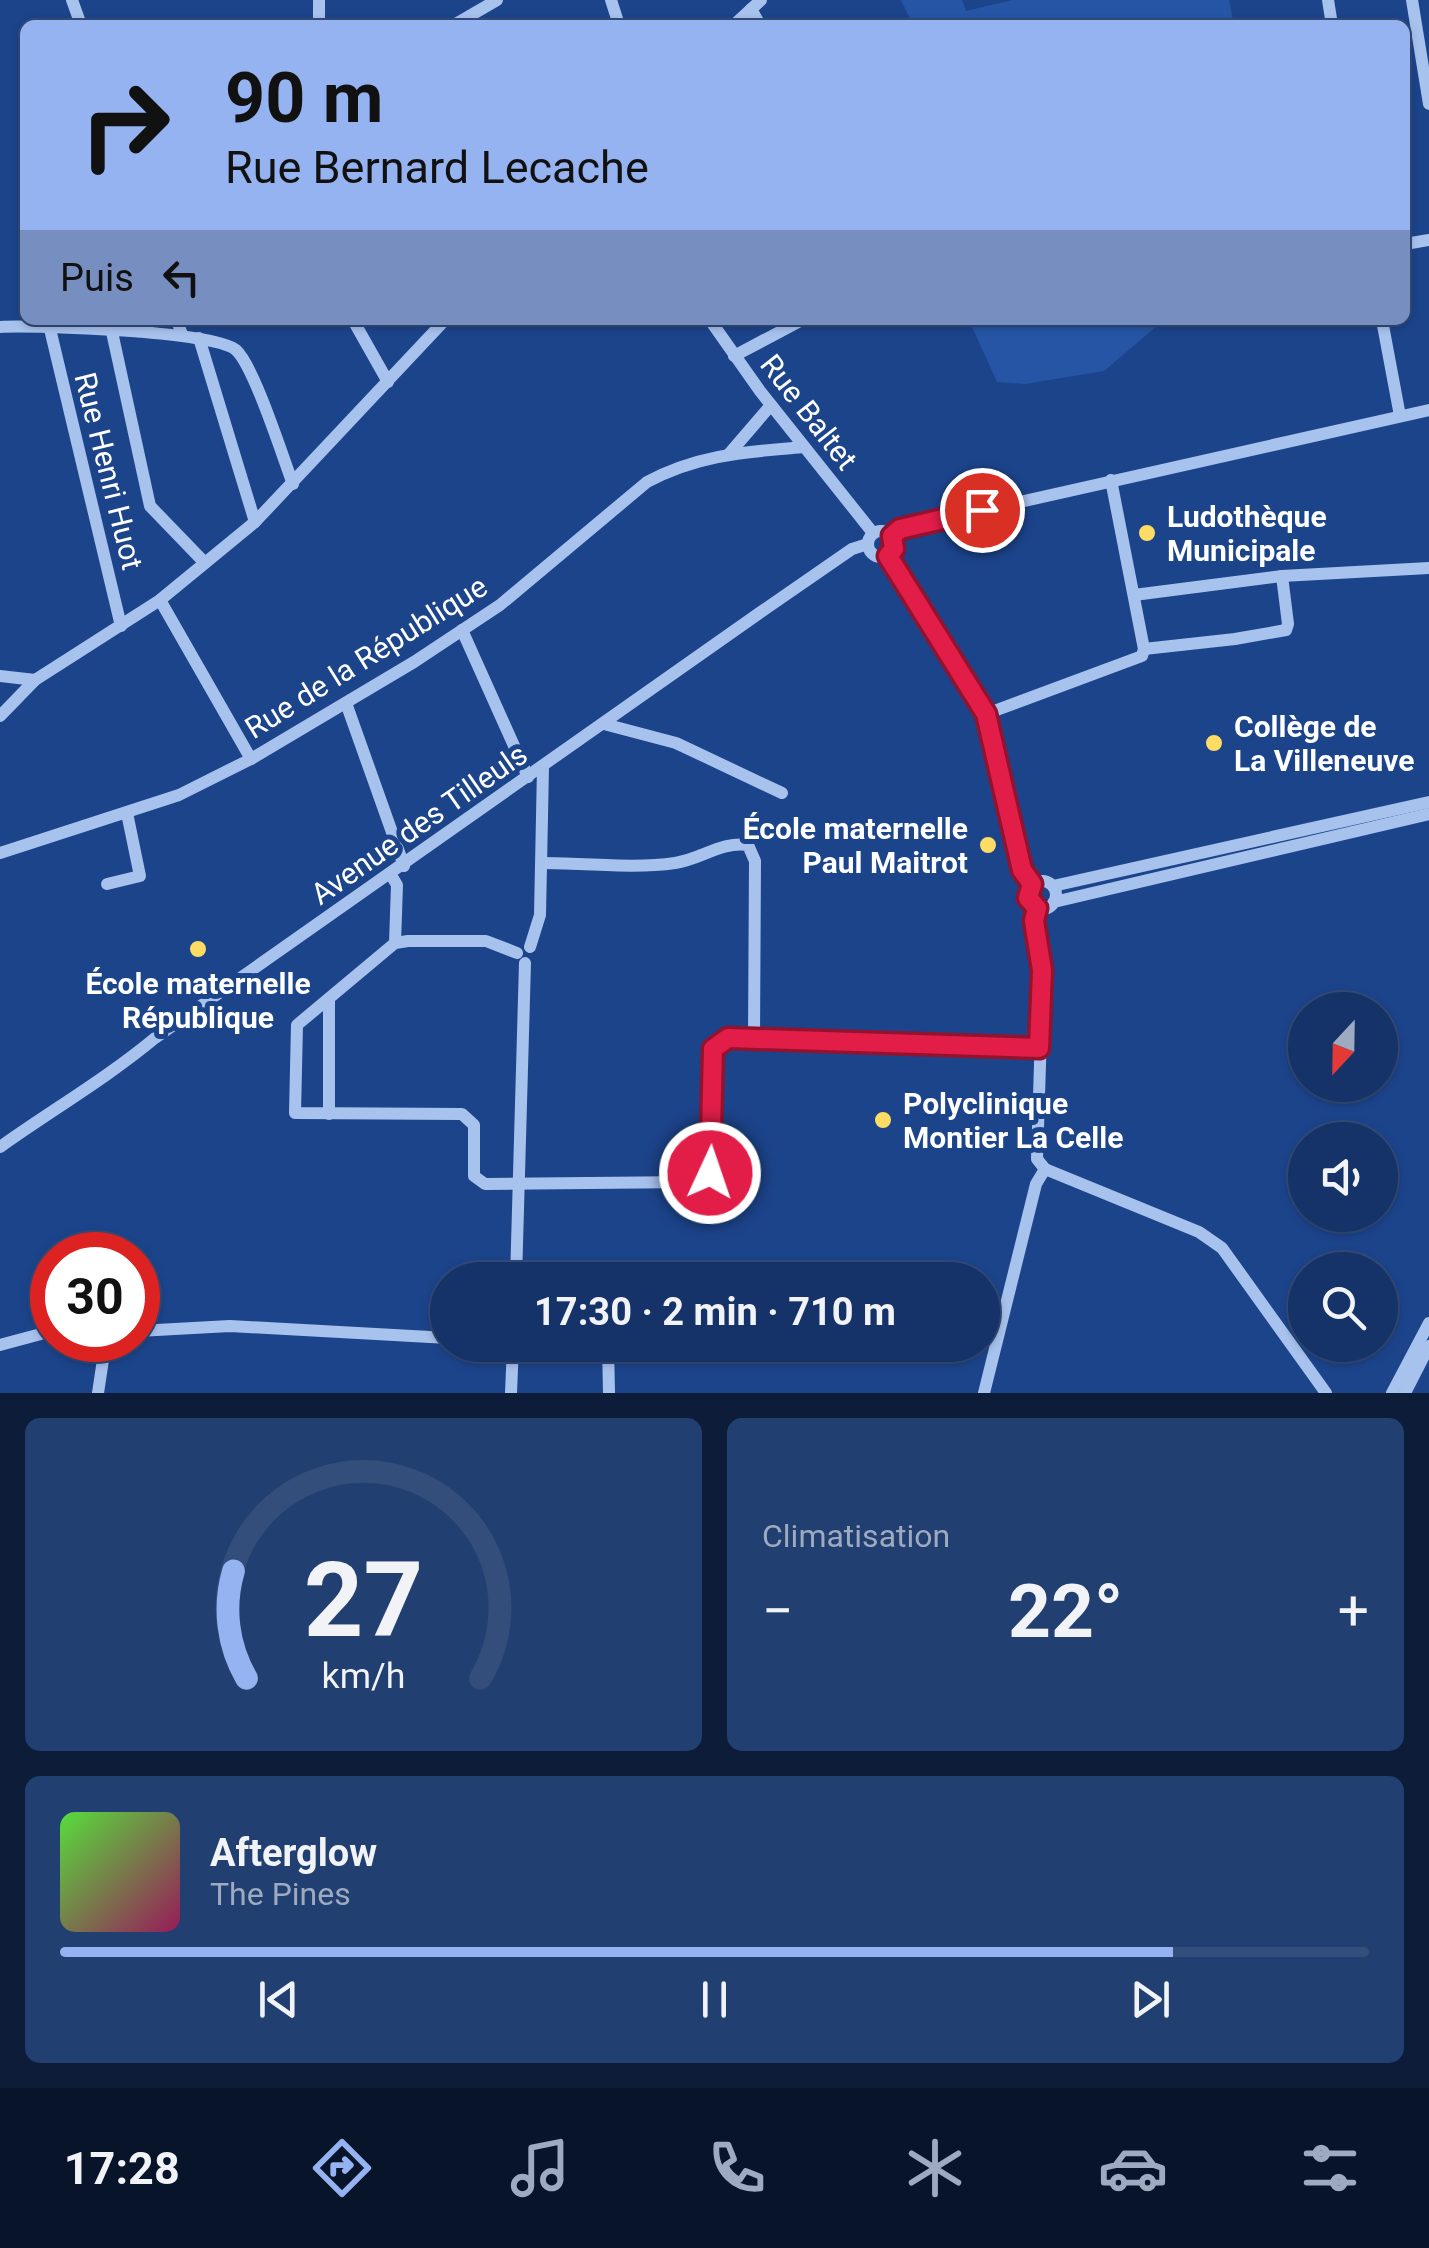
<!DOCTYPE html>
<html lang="fr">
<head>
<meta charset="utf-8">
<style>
  body { margin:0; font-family:Roboto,sans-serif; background:#223f71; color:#f1f3f6; height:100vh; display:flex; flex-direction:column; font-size:38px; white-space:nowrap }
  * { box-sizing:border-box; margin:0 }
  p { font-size:32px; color:#9daac0 }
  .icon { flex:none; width:55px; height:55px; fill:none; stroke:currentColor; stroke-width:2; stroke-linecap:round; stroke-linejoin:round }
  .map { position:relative; height:1393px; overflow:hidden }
  .side { display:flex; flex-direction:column; gap:25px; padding:25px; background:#0c1c39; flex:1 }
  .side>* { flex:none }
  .top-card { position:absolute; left:20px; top:20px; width:1390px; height:305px; border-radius:15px; box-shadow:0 2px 8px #0004,0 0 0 2px #344e7c; background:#95b2f1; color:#111; overflow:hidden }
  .needle { width:65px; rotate:202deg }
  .controls { position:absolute; left:1288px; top:992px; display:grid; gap:20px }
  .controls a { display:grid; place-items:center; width:110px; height:110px; border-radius:50%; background:#153368; box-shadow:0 2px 8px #0004,0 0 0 2px #344e7c; font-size:50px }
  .speed { position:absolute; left:30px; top:1232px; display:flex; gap:20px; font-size:50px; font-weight:700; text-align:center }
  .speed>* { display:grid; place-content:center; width:130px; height:130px; border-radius:50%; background:#153368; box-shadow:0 2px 8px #0004,0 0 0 2px #344e7c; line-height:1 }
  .speed .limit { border:15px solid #d22; background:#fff; color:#111 }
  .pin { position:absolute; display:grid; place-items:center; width:85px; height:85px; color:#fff; margin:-42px; border:5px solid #fff; border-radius:50%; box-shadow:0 2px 10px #0007 }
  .me { position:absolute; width:110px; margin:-55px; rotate:3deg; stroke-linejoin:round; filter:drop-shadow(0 0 8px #0008) }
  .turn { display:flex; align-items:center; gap:35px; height:210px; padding:0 40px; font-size:45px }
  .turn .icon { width:130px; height:130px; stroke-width:2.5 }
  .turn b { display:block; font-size:70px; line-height:85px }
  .then { display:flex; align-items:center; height:95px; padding:0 40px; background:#0003; gap:20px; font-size:38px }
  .big { font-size:75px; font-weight:700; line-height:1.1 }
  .side .card { flex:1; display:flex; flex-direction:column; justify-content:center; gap:15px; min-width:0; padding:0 35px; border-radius:15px; background:#223f71 }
  .side .dial { align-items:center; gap:0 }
  .dial svg { height:260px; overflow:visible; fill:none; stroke:#344e7c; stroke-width:7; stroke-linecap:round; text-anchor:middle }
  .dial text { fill:#f1f3f6; stroke:none }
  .song { display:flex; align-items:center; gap:30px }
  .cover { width:120px; height:120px; border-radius:15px; background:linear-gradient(135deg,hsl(110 70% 55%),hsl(330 70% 35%)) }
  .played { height:10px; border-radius:5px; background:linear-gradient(90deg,#95b2f1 85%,#344e7c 85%) }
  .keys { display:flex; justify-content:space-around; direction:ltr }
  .heat { display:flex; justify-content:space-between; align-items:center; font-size:55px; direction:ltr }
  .side .tiles { flex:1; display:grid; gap:25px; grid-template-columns:1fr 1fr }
  .card:last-child { grid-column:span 2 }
  .trip { position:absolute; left:430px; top:1262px; width:570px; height:100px; border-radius:50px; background:#153368; box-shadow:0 2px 8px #0004,0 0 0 2px #344e7c; font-weight:700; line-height:100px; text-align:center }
  .tabs { display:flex; height:160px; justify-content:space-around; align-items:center; background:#08142a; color:#9daac0 }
  .tabs .icon { width:70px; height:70px }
  .tabs .on { color:#95b2f1 }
  .tabs b { font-size:45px; color:#f1f3f6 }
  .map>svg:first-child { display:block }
  .green { fill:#2555a4 }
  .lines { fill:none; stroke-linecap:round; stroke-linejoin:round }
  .minor { stroke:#a7c2ed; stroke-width:12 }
  .route-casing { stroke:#92132f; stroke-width:25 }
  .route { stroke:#e11d48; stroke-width:18 }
  .poi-dot { fill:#fddc64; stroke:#1c448b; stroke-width:4 }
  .labels { text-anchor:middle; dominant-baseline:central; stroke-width:10; stroke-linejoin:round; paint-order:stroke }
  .street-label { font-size:30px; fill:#fff; stroke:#1c448b }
  .poi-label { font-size:30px; font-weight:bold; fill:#fff; stroke:#1c448b; text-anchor:start }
</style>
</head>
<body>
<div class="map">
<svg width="1429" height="1393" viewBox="0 0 1429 1393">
  <rect width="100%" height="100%" fill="#1c448b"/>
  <g class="green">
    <polygon points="901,0 962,0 966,11 1012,0 1229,0 1234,25 913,25"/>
    <polygon points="969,320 1164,320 1104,371 1025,384 997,382"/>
  </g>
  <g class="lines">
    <g class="minor">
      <polyline points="72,0 81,25"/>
      <polyline points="611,0 619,25"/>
      <polyline points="1328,0 1332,25"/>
      <polyline points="1412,0 1429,104"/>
      <polyline points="751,9 760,25"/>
      <polyline points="319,25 319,0"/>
      <polyline points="454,25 497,0"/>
      <polyline points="734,25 761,0"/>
      <polyline points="1405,244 1429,240"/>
      <polyline points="177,320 182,335"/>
      <polyline points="353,320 388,382"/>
      <polyline points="710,320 760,391 873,533"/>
      <polyline points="1382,320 1400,416"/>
      <path d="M 0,327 C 36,325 215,331 236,350 C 254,366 283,458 293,484"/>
      <polyline points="50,329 121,626"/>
      <polyline points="112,332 150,506 205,563"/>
      <polyline points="199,338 255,522"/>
      <polyline points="734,356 802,320"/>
      <polyline points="729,454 771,405"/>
      <circle cx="881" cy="544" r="13"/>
      <polyline points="892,536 900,529 1429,410"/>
      <polyline points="887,556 986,714 1022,870 1032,885"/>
      <polyline points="1134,595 1282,576 1429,568"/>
      <polyline points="160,600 251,759"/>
      <polyline points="462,630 528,777"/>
      <polyline points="1144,649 1235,639 1286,630 1288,624 1282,576"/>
      <polyline points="0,676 35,680 160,600 255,522 445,320"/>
      <polyline points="346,703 404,866"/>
      <polyline points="986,714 1142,656 1144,649 1111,480"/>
      <polyline points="0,716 35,680"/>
      <polyline points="604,724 676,743 782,793"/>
      <path d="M 0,853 L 179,795 L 251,759 L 414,662 L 500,605 L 647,482 C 699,454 747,452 804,447"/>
      <path d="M 542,863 C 584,863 634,869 675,863 C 702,859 721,841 748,845 L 755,861 L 754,1039"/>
      <polyline points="391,875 397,885 395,943"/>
      <circle cx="1042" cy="895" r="14"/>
      <polyline points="107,884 140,876 127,813"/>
      <polyline points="1053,886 1429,802"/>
      <polyline points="1054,902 1429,814"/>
      <polyline points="1037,908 1034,921 1043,970 1037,1159 1045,1169"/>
      <polyline points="530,947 540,915 543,767"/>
      <polyline points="517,953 486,941 408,941 395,943 297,1025 295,1113 462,1114 474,1125 474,1176 485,1184 694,1182 704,1179 712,1162 713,1049 729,1038 1039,1048"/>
      <polyline points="329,1114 329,999"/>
      <path d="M 0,1147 C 52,1110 107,1078 155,1038 L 758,614 L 852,549 L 868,544"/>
      <polyline points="1045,1169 1199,1232 1222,1248 1326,1393"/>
      <polyline points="516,1280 525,963"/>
      <polyline points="982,1317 1002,1319"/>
      <polyline points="138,1331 230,1326 448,1338"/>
      <polyline points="0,1345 52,1331"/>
      <polyline points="608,1345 609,1393"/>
      <polyline points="98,1393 106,1340"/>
      <polyline points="511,1393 513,1345"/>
      <polyline points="984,1393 1036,1184 1045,1169"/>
      <polyline points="1392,1393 1429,1323"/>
      <polyline points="1405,1393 1429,1346"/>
    </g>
  </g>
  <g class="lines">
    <g class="route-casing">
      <polyline id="route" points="710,1173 713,1049 728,1038 1039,1048 1042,970 1034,921 1037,908 1028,898 1032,884 1022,870 986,714 888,556 894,549 892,536 900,529 982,510"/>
    </g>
    <use href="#route" class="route"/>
  </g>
  <g class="poi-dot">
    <circle cx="1147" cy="533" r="10"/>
    <circle cx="1214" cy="743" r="10"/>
    <circle cx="988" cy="845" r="10"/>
    <circle cx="198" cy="949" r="10"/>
    <circle cx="883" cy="1120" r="10"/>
  </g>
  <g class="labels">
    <g class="street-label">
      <text transform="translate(809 412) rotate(52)">Rue Baltet</text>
      <text transform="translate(109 471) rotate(76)">Rue Henri Huot</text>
      <text transform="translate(366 657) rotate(-32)">Rue de la République</text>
      <text transform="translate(419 824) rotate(-35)">Avenue des Tilleuls</text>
    </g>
    <g class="poi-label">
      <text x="1167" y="516">Ludothèque<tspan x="1167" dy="34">Municipale</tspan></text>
      <text x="1234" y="726">Collège de<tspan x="1234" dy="34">La Villeneuve</tspan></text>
      <text x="968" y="828" text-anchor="end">École maternelle<tspan x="968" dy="34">Paul Maitrot</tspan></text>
      <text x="198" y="983" text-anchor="middle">École maternelle<tspan x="198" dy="34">République</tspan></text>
      <text x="903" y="1103">Polyclinique<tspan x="903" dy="34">Montier La Celle</tspan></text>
    </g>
  </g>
</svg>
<div class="controls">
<a><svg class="needle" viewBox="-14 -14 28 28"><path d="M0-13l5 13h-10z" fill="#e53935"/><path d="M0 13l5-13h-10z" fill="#9daac0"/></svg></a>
<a><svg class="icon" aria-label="sound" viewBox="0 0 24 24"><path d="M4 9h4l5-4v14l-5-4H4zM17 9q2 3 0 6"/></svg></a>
<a><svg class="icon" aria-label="search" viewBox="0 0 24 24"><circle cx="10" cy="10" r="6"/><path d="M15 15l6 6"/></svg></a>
</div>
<div class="speed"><div class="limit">30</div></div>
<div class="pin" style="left:982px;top:510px;background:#d93025"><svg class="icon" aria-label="arrive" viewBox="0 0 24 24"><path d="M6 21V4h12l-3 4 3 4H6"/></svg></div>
<svg class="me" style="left:710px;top:1173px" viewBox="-20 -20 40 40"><circle r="17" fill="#e11d48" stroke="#fff" stroke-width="3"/><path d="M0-11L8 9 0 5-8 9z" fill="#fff"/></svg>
<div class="trip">17:30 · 2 min · 710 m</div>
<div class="top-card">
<div class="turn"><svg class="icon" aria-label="right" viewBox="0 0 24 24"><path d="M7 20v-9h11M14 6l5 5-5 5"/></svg><div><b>90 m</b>Rue Bernard Lecache</div></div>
<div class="then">Puis<svg class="icon" aria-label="left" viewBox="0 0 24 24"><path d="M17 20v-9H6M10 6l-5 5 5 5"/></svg></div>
</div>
</div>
<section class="side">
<div class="tiles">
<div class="card dial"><svg viewBox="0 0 100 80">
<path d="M14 69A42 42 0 1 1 86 69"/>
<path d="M14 69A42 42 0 0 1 10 36" stroke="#95b2f1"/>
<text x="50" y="56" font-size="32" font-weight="700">27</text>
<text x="50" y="72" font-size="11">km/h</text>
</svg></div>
<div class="card"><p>Climatisation</p>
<div class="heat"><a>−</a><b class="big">22°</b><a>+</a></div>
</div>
<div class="card">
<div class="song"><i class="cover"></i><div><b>Afterglow</b><p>The Pines</p></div></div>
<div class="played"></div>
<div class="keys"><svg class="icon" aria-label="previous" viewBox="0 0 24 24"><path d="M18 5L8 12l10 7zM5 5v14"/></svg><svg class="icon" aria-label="pause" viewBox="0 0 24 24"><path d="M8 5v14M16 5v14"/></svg><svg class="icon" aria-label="next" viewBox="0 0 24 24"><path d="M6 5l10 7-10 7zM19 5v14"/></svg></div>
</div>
</div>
</section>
<nav class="tabs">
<b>17:28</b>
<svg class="icon on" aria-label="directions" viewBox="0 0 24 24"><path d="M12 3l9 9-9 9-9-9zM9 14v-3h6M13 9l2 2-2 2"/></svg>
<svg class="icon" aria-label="music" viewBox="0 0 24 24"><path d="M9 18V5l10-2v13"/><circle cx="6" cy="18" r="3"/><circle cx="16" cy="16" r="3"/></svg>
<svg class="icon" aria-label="phone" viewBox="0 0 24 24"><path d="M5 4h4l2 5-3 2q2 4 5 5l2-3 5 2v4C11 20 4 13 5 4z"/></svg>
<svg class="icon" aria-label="climate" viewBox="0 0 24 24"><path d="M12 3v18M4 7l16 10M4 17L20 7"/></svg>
<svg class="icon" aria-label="car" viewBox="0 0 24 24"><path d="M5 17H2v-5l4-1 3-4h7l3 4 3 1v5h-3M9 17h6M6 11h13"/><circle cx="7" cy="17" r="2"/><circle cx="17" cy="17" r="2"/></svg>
<svg class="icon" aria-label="filters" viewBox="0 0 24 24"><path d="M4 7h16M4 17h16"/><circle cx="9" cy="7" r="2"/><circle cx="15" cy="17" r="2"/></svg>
</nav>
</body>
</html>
